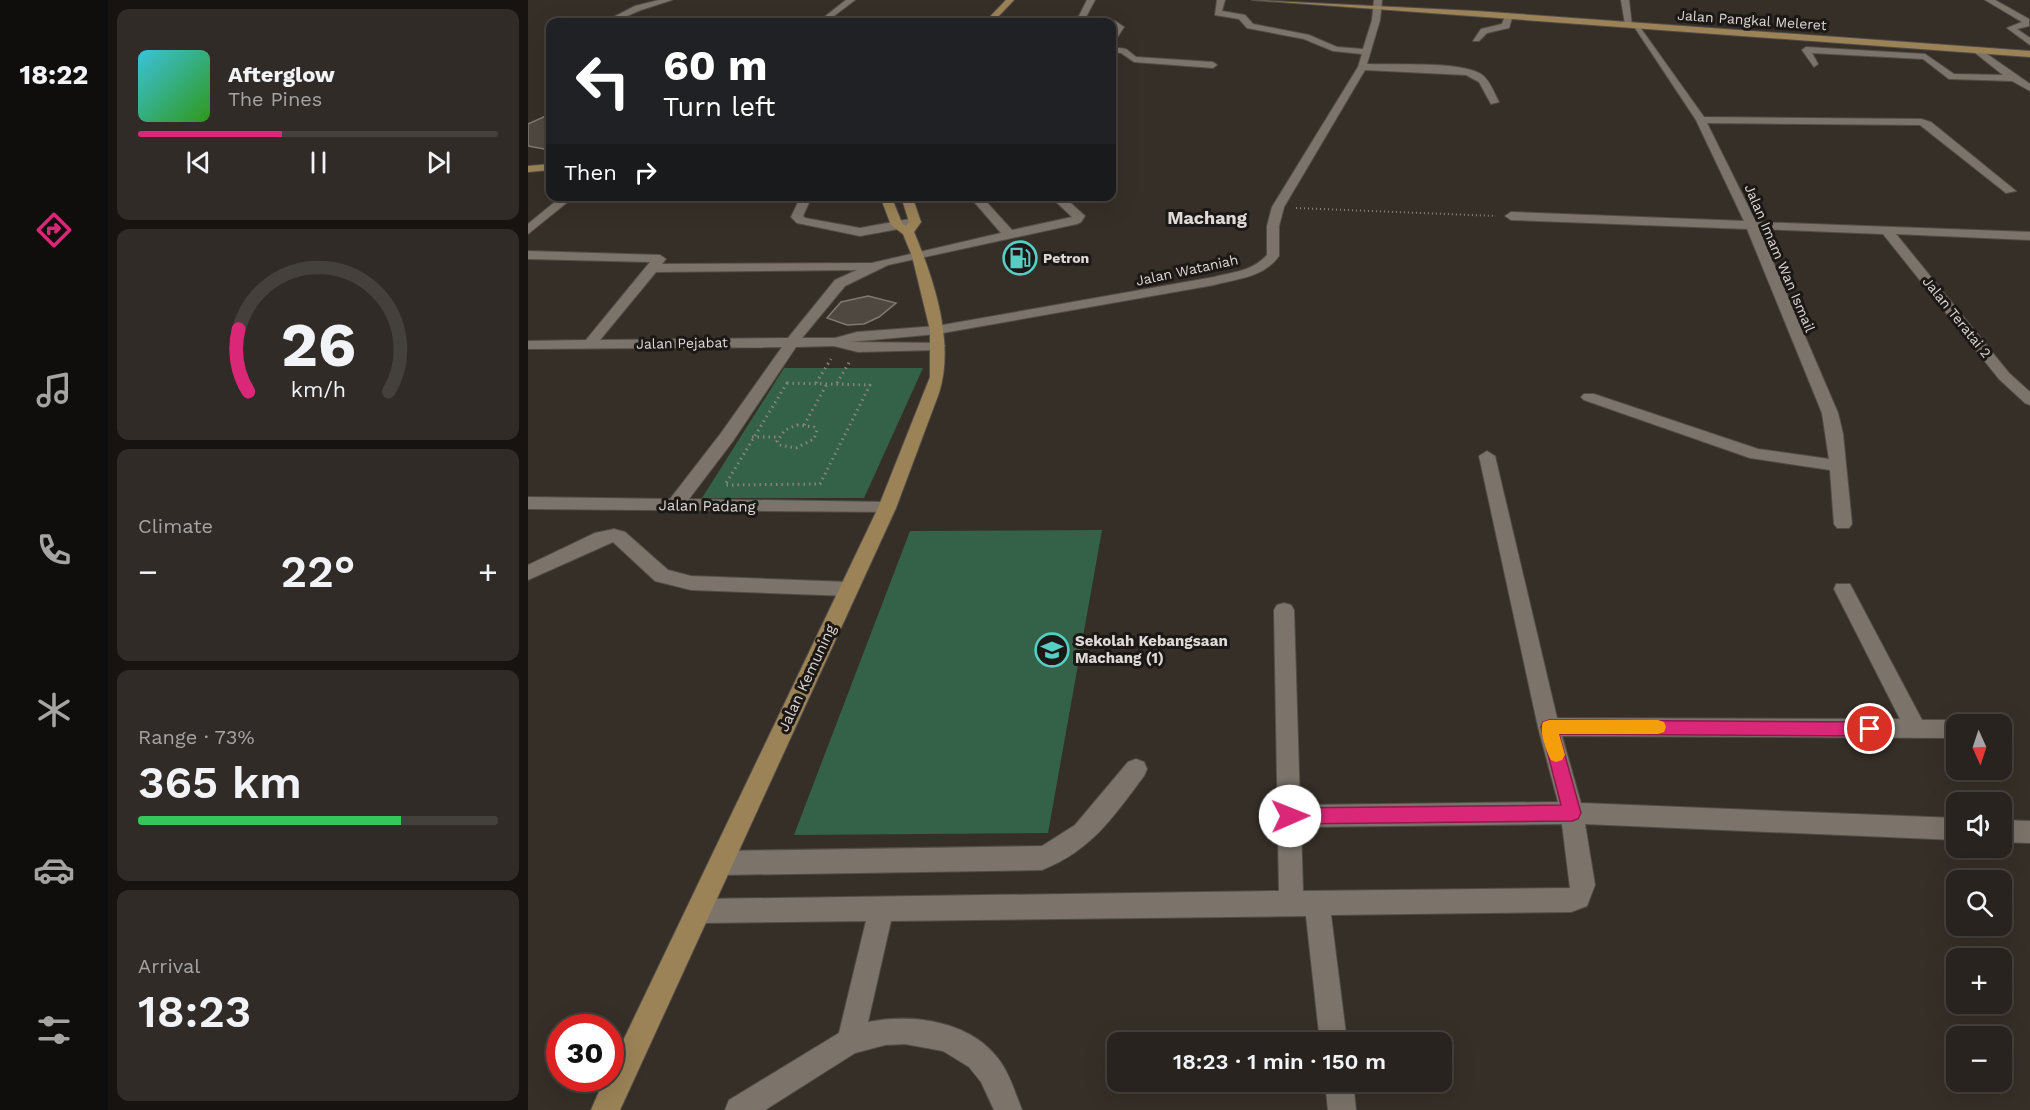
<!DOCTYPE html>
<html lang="en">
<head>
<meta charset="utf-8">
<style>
  body { margin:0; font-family:"Work Sans",sans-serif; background:#302b27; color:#f1f3f6; height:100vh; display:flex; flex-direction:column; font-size:22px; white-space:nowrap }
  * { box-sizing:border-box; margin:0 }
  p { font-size:20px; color:#a5a4a4 }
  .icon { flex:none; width:33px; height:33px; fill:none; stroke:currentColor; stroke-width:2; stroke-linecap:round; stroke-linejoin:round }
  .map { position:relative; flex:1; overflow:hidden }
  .details { display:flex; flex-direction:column; gap:9px; padding:9px; background:#161310; width:420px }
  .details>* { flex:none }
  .hud { position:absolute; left:18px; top:18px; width:570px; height:183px; border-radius:12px; box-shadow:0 6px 24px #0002,0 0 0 2px #44403c; background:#202124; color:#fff; overflow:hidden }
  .needle { width:39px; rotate:177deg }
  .controls { position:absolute; left:1418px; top:714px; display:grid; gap:12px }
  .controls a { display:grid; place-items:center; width:66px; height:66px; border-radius:12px; background:#28231e; box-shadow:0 6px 24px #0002,0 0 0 2px #44403c; font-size:30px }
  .speed { position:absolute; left:18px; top:1014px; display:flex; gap:12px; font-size:30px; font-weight:700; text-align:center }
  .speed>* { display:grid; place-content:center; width:78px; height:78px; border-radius:50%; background:#28231e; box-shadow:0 6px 24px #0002,0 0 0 2px #44403c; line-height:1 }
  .speed .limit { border:9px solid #d22; background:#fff; color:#111 }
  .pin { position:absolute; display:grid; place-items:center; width:51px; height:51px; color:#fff; margin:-26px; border:3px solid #fff; border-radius:50%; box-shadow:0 2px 6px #0007 }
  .me { position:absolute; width:66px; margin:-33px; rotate:89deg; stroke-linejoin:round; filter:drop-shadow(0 0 4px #0008) }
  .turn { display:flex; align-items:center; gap:21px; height:126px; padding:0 18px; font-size:27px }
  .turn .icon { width:78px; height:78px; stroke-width:2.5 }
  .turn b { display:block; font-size:42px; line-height:51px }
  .then { display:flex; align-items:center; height:57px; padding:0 18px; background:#0003; gap:12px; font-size:22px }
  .big { font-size:45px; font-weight:600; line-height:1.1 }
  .details .widget { flex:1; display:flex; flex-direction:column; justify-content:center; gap:9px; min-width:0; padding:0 21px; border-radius:12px; background:#302b27 }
  .details .dial { align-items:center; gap:0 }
  .dial svg { height:156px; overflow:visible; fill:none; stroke:#44403c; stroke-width:7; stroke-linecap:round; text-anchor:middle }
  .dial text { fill:#f1f3f6; stroke:none }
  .song { display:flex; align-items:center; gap:18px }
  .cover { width:72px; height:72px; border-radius:9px; background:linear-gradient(135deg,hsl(190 70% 55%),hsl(110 70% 35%)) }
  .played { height:6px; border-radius:3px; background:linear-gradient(90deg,#db2777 40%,#44403c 40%) }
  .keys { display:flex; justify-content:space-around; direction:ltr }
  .heat { display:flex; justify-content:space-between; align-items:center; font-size:33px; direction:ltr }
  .charge { height:9px; border-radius:4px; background:linear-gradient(90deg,#34c759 73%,#44403c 0) }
  .trip { position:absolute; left:579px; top:1032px; width:345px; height:60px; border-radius:12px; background:#28231e; box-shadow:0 6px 24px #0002,0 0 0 2px #44403c; font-weight:600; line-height:60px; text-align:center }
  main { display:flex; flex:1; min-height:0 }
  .menu { display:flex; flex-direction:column; width:108px; justify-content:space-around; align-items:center; background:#100e0c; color:#a5a4a4 }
  .menu .icon { width:42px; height:42px }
  .menu .selected { color:#db2777 }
  .menu b { font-size:27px; color:#f1f3f6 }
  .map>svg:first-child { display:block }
  .green { fill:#336248 }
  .building { fill:#4f4840; stroke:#807970; stroke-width:1.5 }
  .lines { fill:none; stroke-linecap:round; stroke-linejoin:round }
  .minor-casing { stroke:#534d48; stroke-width:2 }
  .major-casing { stroke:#534d48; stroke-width:2 }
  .path-far1 { stroke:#89837e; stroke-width:2; stroke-dasharray:1 3; stroke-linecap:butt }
  .path { stroke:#89837e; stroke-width:3; stroke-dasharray:1.5 4; stroke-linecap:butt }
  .minor { fill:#7c746b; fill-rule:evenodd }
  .major { fill:#9b8357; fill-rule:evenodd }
  .route { fill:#db2777; stroke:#8e194d; stroke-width:1.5 }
  .slow { fill:#f59e0b }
  .labels { text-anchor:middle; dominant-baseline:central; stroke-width:6; stroke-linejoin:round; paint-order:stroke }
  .far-street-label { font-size:14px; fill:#ded9d5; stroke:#1b1815 }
  .far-poi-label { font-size:14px; font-weight:bold; fill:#ded9d5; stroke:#1b1815; text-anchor:start }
  .street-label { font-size:15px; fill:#ded9d5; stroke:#1b1815 }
  .poi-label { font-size:15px; font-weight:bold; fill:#ded9d5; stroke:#1b1815; text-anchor:start }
  .far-district-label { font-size:18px; font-weight:bold; fill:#ded9d5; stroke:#1b1815 }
</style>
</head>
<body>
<main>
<nav class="menu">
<b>18:22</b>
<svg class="icon selected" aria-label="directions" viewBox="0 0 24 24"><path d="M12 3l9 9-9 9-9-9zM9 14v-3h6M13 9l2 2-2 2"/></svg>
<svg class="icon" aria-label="music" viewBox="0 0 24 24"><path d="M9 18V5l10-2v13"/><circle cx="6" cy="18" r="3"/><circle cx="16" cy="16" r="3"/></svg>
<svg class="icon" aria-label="phone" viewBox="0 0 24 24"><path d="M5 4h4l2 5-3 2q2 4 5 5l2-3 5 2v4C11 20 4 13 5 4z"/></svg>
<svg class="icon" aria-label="climate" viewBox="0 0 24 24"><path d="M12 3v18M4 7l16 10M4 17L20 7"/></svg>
<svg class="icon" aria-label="car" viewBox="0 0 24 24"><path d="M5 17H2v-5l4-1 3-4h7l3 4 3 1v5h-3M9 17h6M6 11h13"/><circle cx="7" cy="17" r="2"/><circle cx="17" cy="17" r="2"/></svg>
<svg class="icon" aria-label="filters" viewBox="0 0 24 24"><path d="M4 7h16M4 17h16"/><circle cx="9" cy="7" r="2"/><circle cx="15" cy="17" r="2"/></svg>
</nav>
<section class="details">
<div class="widget">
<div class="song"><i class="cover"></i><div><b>Afterglow</b><p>The Pines</p></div></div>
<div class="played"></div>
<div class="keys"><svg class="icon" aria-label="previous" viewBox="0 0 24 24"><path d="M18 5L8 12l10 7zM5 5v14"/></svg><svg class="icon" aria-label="pause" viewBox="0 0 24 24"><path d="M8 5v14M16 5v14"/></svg><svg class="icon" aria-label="next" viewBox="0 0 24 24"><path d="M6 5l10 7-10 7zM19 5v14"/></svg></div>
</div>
<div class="widget dial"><svg viewBox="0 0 100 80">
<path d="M14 69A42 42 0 1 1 86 69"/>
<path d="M14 69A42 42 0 0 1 9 37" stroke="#db2777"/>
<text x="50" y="56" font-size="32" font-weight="700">26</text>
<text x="50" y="72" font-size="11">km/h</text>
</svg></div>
<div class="widget"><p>Climate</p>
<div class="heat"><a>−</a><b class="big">22°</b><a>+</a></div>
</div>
<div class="widget"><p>Range · 73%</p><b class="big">365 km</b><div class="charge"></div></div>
<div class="widget"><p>Arrival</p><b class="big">18:23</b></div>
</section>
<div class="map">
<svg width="1502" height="1110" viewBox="0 0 1502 1110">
  <rect width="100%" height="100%" fill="#362f28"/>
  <g class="green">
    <polygon points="256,368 395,368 336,498 174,498"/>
    <polygon points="574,530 520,833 266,835 382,531"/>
  </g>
  <g class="building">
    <polygon points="22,114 22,150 0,146 0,124"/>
    <polygon points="340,296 368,303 351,317 336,324 319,325 299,318 313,302"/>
  </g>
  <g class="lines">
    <g class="minor-casing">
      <g id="minor">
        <polygon points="131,0 144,0 113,10 85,22 76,22 107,6"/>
        <polygon points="318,0 327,0 298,22 290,22"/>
        <polygon points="559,0 567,0 558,17 587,21 596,27 587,41 584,41 584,34 587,28 584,22 538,22 551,16"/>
        <path d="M 689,0 L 697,0 L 694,11 L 717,15 L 725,24 L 781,35 L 809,47 L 835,49 L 844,20 L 846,0 L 854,0 L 852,20 L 839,64 C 866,65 931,61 953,74 C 962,80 966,93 971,102 L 963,104 L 951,82 L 938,75 L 837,70 L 756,207 L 751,226 L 751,256 C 736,277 710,279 686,285 L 409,334 L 322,342 L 415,343 L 417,346 L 410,350 L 330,352 L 306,346 L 268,347 L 205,441 L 161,499 L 359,502 L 368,508 L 365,512 L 0,509 L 0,497 L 142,499 L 193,433 L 254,347 L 0,349 L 0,341 L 58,340 L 122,262 L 0,259 L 0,251 L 132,255 L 138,259 L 134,264 L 344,263 L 473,233 L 441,196 L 453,196 L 484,230 L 544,217 L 522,196 L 535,196 L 557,216 L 553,222 L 549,224 L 360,265 L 317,286 L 274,338 L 307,338 L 329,332 L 409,326 L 686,277 C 705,272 725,271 739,255 L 739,226 L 744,207 L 830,67 L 834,54 L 805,51 L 776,39 L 719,28 L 711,19 L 687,15 ZM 329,270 L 307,280 L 260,338 L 72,340 L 128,272 Z"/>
        <polygon points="1093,0 1101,0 1104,26 1097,24"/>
        <polygon points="1457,0 1467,0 1501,19 1501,26 1489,29 1502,38 1502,45 1479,28 1494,22"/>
        <polygon points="978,13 985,15 981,28 959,33 951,41 945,41 953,29 974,24"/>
        <polygon points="1109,23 1176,117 1393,119 1403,122 1488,191 1478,193 1392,125 1179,123 1228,222 1502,232 1502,240 1368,234 1481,373 1502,392 1502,405 1497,403 1471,379 1355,234 1231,229 1310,413 1315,434 1324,524 1321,528 1309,528 1306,524 1302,470 1222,458 1056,400 1053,397 1056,394 1066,394 1230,449 1301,459 1294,413 1219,229 983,220 977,216 983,212 1216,221 1168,120 1105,25"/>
        <polygon points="584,47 598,49 608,57 685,62 689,65 685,68 606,62 593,53 584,52"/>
        <polygon points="1449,47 1502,84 1502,91 1484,81 1421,79 1395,59 1284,53 1290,64 1286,67 1274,50 1278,47 1397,54 1426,74 1475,75 1446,52"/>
        <polygon points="34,196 47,196 0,234 0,224"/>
        <polygon points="273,196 284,196 275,216 277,218 332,228 387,218 393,222 387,226 332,236 269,223 263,217"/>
        <path d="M 959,451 L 967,456 L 1029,718 L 1372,719 L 1306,589 L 1308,584 L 1322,584 L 1394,720 L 1428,720 L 1436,724 L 1428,724 L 1428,738 L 1034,736 L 1053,803 L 1428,818 L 1428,840 L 1057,824 L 1067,885 L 1059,906 L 1043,912 L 803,915 L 819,1042 L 792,1042 L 778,916 L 363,921 L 340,1022 C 386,1013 446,1021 474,1064 C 483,1078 488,1095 494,1110 L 466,1110 L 453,1082 L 441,1067 L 415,1051 L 377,1044 L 357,1045 L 327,1053 L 237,1110 L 197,1110 L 201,1100 L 311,1033 L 338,921 L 172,923 L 163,920 L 160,911 L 163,902 L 172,899 L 751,891 L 746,610 L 749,605 L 756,603 L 763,605 L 766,610 L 772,805 L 1030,802 L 1010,727 L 951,456 ZM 1034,824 L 1042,888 L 775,891 L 773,827 Z"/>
        <polygon points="86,529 97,532 140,570 163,576 321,582 328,584 330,589 328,594 321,596 163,590 127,581 85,542 0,580 0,565 67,533"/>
        <path d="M 608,759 L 616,762 L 619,769 L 616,776 C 585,817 564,850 514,870 L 194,875 L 186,871 L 182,863 L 186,855 L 194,851 L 514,846 L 547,825 L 600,762 Z"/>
        <polygon points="1473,820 1502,821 1502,843 1473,842"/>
        <polygon points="797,1082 825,1082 828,1110 800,1110"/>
      </g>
    </g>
    <g class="major-casing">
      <g id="major">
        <polygon points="478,0 486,0 465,22 457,22"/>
        <polygon points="724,0 948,11 1502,51 1502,57"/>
        <polygon points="22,164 22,170 0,172 0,166"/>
        <path d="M 352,196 L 363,196 L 374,223 L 378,226 L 381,222 L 373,196 L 384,196 L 393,222 L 386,232 C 406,280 427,342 411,393 L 368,508 L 92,1110 L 63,1110 L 77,1078 L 82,1078 L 82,1068 L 350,508 L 402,377 L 402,330 L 384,256 L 375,234 L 363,225 Z"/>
      </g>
    </g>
    <polyline class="path-far1" points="768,208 968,216"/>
    <g class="path">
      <polygon points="259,383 342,385 292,484 197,485"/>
      <polyline points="288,383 303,359"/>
      <polyline points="309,383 322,361"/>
      <polygon points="269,425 286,427 289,430 286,439 268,448 251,445 249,441 257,430"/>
      <polyline points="276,425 299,384"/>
      <polyline points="224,437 250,437"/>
    </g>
    <use href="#minor" class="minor"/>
    <use href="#major" class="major"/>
  </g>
  <polygon class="route" points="1021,720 1342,722 1348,724 1350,729 1348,734 1342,736 1031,734 1053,813 1050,819 1044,821 762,824 756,822 754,816 756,810 762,808 1033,805 1013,727 1015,722"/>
  <path class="slow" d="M 1021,720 L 1130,720 L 1136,722 L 1138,727 L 1136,732 L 1130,734 L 1031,734 L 1037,755 L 1034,760 L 1028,762 L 1023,760 C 1018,750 1011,732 1015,722 Z"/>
  <defs>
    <g id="fuel-ring" transform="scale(1.725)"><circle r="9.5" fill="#1b1815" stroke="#56cec3" stroke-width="1.5"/><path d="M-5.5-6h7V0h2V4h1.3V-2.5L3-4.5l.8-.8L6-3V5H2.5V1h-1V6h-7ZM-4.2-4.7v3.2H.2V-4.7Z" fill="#56cec3"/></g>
    <g id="school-ring" transform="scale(1.725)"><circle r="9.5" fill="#1b1815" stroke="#56cec3" stroke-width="1.5"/><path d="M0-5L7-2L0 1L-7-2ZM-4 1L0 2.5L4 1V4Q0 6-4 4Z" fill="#56cec3"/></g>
  </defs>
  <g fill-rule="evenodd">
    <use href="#fuel-ring" x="492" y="258"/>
    <use href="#school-ring" x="524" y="650"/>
  </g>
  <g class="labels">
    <g class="far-street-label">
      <text transform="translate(1224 20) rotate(4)">Jalan Pangkal Meleret</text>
      <text transform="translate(1252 258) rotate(67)">Jalan Imam Wan Ismail</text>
      <text transform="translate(659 270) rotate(-12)">Jalan Wataniah</text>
      <text transform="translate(1429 317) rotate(51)">Jalan Teratai 2</text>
      <text transform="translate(154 343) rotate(-1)">Jalan Pejabat</text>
    </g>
    <g class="far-poi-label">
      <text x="515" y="258">Petron</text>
    </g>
    <g class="street-label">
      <text transform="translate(179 506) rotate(1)">Jalan Padang</text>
      <text transform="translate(279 678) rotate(-65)">Jalan Kemuning</text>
    </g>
    <g class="poi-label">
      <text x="547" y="641">Sekolah Kebangsaan<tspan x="547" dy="17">Machang (1)</tspan></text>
    </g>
    <g class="far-district-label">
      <text x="679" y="217">Machang</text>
    </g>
  </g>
</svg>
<div class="controls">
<a><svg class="needle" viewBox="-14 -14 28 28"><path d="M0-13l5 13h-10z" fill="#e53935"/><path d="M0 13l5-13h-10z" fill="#a5a4a4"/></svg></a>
<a><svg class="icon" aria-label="sound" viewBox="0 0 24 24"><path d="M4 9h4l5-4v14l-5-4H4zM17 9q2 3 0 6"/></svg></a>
<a><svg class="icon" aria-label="search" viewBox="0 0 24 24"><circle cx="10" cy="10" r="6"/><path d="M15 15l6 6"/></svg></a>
<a>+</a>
<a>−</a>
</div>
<div class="speed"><div class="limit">30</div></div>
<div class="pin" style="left:1342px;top:729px;background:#d93025"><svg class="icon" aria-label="arrive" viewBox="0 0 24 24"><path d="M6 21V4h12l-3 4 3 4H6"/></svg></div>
<svg class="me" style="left:762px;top:816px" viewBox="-20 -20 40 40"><circle r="19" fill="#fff"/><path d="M0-13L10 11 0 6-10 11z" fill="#db2777"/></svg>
<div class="trip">18:23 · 1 min · 150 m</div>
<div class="hud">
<div class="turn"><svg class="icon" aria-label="left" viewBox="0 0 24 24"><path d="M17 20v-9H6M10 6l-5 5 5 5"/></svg><div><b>60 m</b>Turn left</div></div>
<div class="then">Then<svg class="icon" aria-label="right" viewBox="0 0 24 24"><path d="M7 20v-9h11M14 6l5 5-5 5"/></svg></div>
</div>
</div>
</main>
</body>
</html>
